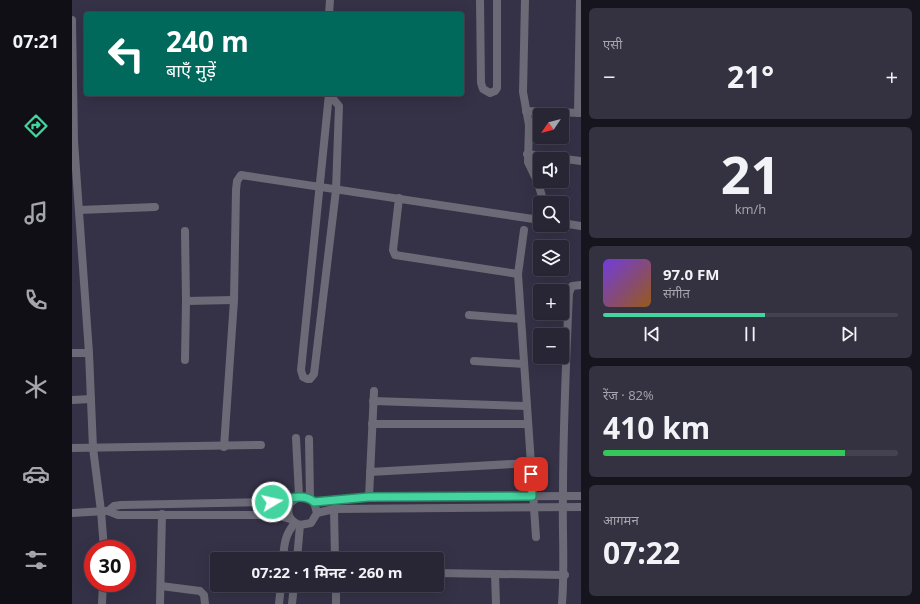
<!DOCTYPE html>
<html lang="hi">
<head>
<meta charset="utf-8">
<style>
  body { margin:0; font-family:"Open Sans","Noto Sans Devanagari",sans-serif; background:#343141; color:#f1f3f6; height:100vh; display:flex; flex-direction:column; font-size:15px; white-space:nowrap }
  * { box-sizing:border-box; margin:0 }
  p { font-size:13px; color:#a5a5ad }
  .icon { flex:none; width:22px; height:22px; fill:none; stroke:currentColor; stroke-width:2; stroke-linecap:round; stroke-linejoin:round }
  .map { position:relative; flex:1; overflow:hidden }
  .sheet { display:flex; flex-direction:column; gap:8px; padding:8px; background:#16141d; width:339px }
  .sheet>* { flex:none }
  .top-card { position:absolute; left:12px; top:12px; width:380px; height:84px; border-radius:4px; box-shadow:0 4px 16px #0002,0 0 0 1px #444250; background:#00695c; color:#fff; overflow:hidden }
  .needle { width:26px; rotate:235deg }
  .fabs { position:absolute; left:461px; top:108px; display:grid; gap:8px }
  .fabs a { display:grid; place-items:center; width:36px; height:36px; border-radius:4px; background:#282535; box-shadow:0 4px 16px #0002,0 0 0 1px #444250; font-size:20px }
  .speed { position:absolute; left:12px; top:540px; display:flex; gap:8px; font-size:20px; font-weight:700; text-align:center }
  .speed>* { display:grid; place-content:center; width:52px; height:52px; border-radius:50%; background:#282535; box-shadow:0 4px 16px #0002,0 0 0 1px #444250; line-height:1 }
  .speed .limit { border:6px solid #d22; background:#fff; color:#111 }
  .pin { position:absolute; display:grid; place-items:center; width:34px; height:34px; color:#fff; margin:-17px; border-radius:8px; box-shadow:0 2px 6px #0006 }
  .me { position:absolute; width:44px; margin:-22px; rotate:81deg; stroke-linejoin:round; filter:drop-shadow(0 0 3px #0008) }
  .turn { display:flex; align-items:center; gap:14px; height:84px; padding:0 16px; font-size:18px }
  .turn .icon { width:52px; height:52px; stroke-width:2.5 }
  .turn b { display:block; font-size:28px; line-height:34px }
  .big { font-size:30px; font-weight:700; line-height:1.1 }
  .sheet .card { flex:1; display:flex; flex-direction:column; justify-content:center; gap:6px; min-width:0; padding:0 14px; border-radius:6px; background:#343141 }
  .sheet .dial { align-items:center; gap:0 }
  .dial b { font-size:52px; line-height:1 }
  .song { display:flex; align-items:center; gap:12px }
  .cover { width:48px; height:48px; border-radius:6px; background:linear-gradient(135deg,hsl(260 70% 55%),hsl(30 70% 35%)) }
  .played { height:4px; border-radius:2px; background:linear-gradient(90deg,#44d49f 55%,#444250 55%) }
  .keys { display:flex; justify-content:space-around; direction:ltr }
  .heat { display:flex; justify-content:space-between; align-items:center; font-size:22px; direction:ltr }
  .charge { height:6px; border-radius:3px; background:linear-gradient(90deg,#34c759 82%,#444250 0) }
  .trip { position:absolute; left:138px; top:552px; width:234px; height:40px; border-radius:4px; background:#282535; box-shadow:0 4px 16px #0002,0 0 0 1px #444250; font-weight:700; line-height:40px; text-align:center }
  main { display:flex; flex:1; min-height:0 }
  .tab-bar { display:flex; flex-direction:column; width:72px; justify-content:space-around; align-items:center; background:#100f15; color:#a5a5ad }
  .tab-bar .icon { width:28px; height:28px }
  .tab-bar .current { color:#44d49f }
  .tab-bar b { font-size:18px; color:#f1f3f6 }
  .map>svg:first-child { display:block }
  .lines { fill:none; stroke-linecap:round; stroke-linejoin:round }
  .minor { stroke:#6c6a76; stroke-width:8 }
  .route-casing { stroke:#2c8a67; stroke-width:10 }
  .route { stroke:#44d49f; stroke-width:7 }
</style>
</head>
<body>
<main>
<nav class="tab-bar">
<b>07:21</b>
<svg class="icon current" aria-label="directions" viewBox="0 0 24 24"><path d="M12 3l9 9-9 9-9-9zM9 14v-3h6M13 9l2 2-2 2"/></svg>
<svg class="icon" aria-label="music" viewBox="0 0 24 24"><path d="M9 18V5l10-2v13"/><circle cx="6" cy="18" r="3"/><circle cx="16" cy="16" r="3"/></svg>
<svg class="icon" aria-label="phone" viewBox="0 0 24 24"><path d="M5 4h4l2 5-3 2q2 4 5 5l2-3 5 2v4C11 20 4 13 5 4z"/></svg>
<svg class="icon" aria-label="climate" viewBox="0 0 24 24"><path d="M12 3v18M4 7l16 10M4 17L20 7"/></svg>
<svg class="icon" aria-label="car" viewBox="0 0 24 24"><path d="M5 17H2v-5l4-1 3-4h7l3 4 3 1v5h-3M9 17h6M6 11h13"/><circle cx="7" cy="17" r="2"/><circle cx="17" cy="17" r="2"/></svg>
<svg class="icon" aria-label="filters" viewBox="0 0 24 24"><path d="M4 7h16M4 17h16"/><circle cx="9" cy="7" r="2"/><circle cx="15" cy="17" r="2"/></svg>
</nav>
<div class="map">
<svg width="509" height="604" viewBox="0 0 509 604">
  <rect width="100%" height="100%" fill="#353147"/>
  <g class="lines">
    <g class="minor">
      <polyline points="408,0 409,83 411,89 418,93 423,91 425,88 425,0"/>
      <polyline points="453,0 451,92 457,125 456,162 466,183 472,203"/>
      <polyline points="257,14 258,0"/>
      <polyline points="0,20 2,141 17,353 21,448 29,511 32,549"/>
      <polygon points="257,94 267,106 264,190 242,374 238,379 235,379 231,377 229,370"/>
      <polyline points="454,111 509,113"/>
      <polyline points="506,113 508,0"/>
      <polyline points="455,154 509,161"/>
      <polyline points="327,198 321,250 323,255 446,274"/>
      <polyline points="7,210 83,207"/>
      <polyline points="490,223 509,226"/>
      <polyline points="452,230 446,274 464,537"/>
      <polyline points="113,231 114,301 162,300"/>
      <polyline points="397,315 449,319"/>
      <polyline points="0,353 17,353"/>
      <polyline points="113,360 114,301"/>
      <polyline points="402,361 452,364"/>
      <polyline points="0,400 19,399"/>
      <polyline points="301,401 455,406"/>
      <polyline points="300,424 456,424"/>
      <polyline points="224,438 227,496"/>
      <polyline points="237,439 238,498"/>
      <polyline points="152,447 162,300 164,190 165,181 169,175 468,220"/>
      <polyline points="0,448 189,445"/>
      <polyline points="298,472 458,463"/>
      <polyline points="297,497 302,391"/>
      <path d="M 242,502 L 245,513 L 239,523 L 228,525 C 217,521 214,513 218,503 L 227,496 L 238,498 L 242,502 L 297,497 L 509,496"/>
      <polyline points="262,509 263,559"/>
      <polyline points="0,513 34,511"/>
      <polyline points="245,513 262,509 509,507"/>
      <polyline points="218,519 204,515 46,515 36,511 42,506 49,505 200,502 222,499"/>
      <path d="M 211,559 C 212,545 213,534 223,523"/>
      <polyline points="225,559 228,525"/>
      <polyline points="365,573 493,575"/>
      <polyline points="423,574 424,604"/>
      <polyline points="264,585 264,604"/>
      <polyline points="89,586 128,591 132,595 133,604"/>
      <polyline points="30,604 31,583"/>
      <polyline points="88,604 90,514"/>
      <polyline points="207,604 209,585"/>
      <polyline points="220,604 222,585"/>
      <path d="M 490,604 C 493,567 490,531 491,494 C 491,427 494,360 497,293 L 500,286 L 509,285"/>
    </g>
  </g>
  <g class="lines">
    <g class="route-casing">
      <path id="route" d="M 200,502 C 214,500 231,492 242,502 L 297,497 L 460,496 L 459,474"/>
    </g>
    <use href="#route" class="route"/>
  </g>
</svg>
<div class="fabs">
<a><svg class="needle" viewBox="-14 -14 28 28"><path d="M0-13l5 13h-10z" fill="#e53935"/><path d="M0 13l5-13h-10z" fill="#a5a5ad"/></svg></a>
<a><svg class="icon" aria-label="sound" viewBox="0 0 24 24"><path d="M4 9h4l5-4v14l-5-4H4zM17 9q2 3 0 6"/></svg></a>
<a><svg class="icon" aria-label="search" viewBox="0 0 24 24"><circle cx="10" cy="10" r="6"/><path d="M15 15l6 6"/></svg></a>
<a><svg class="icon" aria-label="layers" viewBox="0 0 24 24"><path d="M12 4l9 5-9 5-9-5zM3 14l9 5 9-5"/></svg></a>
<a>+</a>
<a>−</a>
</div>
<div class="speed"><div class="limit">30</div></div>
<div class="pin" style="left:459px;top:474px;background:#d93025"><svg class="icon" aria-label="arrive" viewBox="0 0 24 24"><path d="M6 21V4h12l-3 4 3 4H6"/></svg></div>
<svg class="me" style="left:200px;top:502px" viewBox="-20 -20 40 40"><circle r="17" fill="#44d49f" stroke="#fff" stroke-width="3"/><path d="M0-11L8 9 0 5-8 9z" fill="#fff"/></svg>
<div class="trip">07:22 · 1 मिनट · 260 m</div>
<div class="top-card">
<div class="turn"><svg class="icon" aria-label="left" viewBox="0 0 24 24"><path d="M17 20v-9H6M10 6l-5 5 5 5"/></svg><div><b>240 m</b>बाएँ मुड़ें</div></div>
</div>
</div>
<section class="sheet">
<div class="card"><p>एसी</p>
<div class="heat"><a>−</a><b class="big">21°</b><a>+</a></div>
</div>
<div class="card dial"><b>21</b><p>km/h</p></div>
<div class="card">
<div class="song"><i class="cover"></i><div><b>97.0 FM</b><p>संगीत</p></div></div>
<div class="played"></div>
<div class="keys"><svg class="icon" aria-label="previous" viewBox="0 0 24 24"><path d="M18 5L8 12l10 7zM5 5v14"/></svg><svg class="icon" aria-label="pause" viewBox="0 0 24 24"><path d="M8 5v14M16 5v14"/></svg><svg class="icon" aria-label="next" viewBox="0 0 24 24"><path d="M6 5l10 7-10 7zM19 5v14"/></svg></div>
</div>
<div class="card"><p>रेंज · 82%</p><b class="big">410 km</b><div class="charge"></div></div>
<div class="card"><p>आगमन</p><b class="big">07:22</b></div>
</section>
</main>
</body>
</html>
